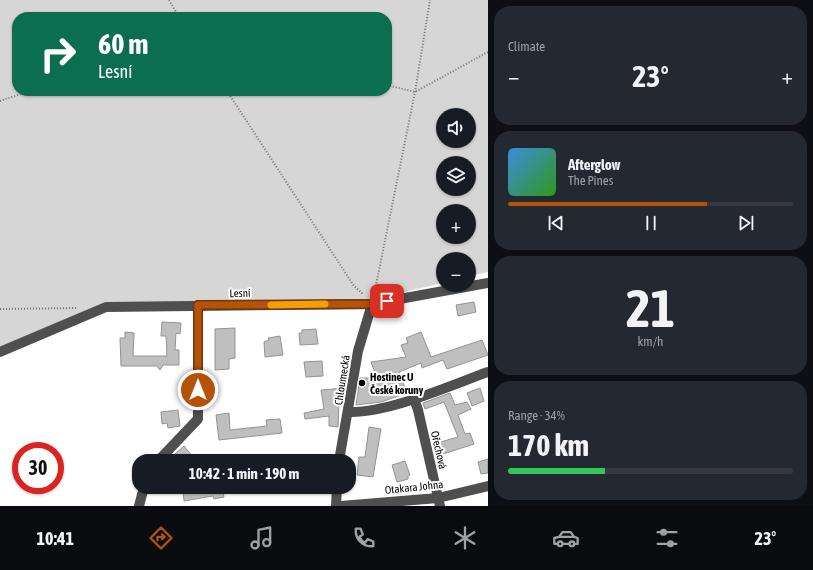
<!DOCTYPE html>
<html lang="en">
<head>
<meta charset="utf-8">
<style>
  body { margin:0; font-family:"Asap Condensed",sans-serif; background:#242831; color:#f1f3f6; height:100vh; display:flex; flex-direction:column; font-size:15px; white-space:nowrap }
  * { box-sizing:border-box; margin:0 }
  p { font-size:13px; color:#9ea1a6 }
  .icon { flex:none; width:22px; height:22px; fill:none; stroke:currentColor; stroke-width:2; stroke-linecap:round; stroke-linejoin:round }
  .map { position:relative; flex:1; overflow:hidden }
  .drawer { display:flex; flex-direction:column; gap:6px; padding:6px; background:#0d0f14; width:325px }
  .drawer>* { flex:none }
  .top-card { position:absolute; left:12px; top:12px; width:380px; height:84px; border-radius:16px; box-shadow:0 1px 3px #0004; background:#0b6e4f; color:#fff; overflow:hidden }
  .fabs { position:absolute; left:436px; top:108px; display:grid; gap:8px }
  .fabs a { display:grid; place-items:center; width:40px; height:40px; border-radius:50%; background:#171b24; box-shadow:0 1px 3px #0004; font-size:20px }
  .speed { position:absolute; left:12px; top:442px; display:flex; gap:8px; font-size:20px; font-weight:700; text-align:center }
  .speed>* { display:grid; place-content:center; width:52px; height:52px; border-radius:50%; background:#171b24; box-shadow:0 1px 3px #0004; line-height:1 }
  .speed .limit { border:6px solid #d22; background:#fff; color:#111 }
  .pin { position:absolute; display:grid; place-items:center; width:34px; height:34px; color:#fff; margin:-17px; border-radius:8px; box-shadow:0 2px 6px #0006 }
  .me { position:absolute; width:44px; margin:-22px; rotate:0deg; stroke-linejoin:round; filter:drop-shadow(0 0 3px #0008) }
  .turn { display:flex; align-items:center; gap:14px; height:84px; padding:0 20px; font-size:18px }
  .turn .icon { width:52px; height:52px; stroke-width:2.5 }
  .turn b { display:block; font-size:28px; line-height:34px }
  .big { font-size:30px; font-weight:700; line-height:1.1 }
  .drawer .widget { flex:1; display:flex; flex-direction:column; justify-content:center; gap:6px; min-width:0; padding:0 14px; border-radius:16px; background:#242831 }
  .drawer .dial { align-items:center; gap:0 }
  .dial b { font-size:52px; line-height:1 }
  .song { display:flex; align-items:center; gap:12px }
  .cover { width:48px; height:48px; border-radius:6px; background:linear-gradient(135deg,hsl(210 70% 55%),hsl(110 70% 35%)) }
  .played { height:4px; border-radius:2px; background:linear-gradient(90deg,#b45309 70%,#363941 70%) }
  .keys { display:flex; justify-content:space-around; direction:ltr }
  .heat { display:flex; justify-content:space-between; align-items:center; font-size:22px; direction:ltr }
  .charge { height:6px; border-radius:3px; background:linear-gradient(90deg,#34c759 34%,#363941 0) }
  .trip { position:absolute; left:132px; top:454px; width:224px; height:40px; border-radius:16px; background:#171b24; box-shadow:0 1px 3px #0004; font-weight:700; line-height:40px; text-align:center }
  .tab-bar { display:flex; height:64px; justify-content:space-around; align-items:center; background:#090b0e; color:#9ea1a6 }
  .tab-bar .icon { width:28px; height:28px }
  .tab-bar .on { color:#b45309 }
  .tab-bar b { font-size:18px; color:#f1f3f6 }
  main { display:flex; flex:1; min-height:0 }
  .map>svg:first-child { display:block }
  .green { fill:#d6d6d6; fill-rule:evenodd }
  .building { fill:#bfbfbf; stroke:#939393 }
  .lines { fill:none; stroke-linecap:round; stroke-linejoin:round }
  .path { stroke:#717171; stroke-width:2; stroke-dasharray:1 2; stroke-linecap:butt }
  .minor { stroke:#4f4f4f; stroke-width:10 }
  .route-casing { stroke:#753606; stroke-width:10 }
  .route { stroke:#b45309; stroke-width:7 }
  .slow { stroke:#f59e0b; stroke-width:7 }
  .poi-dot { fill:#000; stroke:#fff; stroke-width:1.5 }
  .labels { text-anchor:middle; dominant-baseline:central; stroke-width:4; stroke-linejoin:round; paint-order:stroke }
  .street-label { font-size:11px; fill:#000; stroke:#fff }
  .poi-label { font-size:11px; font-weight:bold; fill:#000; stroke:#fff; text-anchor:start }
</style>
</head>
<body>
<main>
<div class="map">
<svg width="488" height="506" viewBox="0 0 488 506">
  <rect width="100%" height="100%" fill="#fff"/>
  <path class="green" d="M 0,0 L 488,0 L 488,272 L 469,276 L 469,259 L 443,259 L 443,283 L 360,302 L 103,305 L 0,349 ZM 17,17 L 387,17 L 387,91 L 17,91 ZM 443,115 L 469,115 L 469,141 L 443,141 ZM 443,163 L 469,163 L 469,189 L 443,189 ZM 443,211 L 469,211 L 469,237 L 443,237 Z"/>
  <g class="building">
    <polygon points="474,302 476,312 458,316 456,305"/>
    <polygon points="162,322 181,323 180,334 176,333 175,350 179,350 179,365 163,365 160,370 157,366 121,366 120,338 125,338 125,332 134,333 133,356 167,356 166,336 161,336"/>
    <polygon points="235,328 235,358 229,359 229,369 215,370 215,329"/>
    <polygon points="316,329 318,344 300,345 299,333 302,333 302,330"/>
    <polygon points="421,332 431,357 482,340 488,355 447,369 443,360 422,368 421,363 399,372 407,393 381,402 356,405 360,378 377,378 371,362 406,357 401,345 408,343 406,338"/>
    <polygon points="280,336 283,355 265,357 264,342 269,340 268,338"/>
    <polygon points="322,361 323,376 306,377 304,362"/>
    <polygon points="345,388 342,403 339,403 338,427 329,426 329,416 305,419 304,413 324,409 321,390"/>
    <polygon points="480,388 484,401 472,406 467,393"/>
    <polygon points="450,393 455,405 467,402 471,409 458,415 465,434 470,433 474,444 440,455 437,443 458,437 444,402 425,409 423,403"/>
    <polygon points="178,410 180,426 168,428 167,423 162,424 161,412"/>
    <polygon points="229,413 230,430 267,426 266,420 280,419 282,433 219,440 216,415"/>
    <polygon points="369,427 381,429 373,477 357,475 359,457 365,457"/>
    <polygon points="184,446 193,457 188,461 167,461"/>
    <polygon points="488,459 488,473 481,474 478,462"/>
    <polygon points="405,461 410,475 408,476 408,479 397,482 392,465"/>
    <polygon points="203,487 222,487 224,497 214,499 213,496 184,501 183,491"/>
  </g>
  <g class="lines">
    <g class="path">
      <polyline points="169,0 179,17"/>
      <polyline points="387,85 415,92 488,52"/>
      <polyline points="227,91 354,286 363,294"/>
      <polyline points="0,101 30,91"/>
      <polyline points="374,295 415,92 430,0"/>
      <polyline points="0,309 77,308"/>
    </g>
    <g class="minor">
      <polyline points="0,352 106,307 372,304 488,283"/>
      <polyline points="414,399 418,410 440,506"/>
      <path d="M 349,412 C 389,413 449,386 488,372"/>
      <polyline points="158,461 198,419 198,305"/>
      <polyline points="339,461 358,351 372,304"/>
      <polyline points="139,506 144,487"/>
      <polyline points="336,506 337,487"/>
      <polyline points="341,506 438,498 488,486"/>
    </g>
  </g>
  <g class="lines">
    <g class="route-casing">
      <polyline id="route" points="198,390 198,305 372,304 387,301"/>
    </g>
    <use href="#route" class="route"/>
    <polyline class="slow" points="271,305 325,304"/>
  </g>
  <circle class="poi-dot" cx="362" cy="383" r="4"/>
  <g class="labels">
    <g class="street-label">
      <text transform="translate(240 293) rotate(-1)">Lesní</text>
      <text transform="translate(342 380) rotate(-81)">Chloumecká</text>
      <text transform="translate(439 450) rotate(77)">Ořechová</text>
      <text transform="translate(414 487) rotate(-6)">Otakara Johna</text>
    </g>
    <g class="poi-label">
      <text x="370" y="377">Hostinec U<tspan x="370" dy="13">České koruny</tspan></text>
    </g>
  </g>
</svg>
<div class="fabs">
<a><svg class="icon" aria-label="sound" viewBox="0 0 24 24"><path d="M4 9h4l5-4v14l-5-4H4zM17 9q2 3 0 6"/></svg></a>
<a><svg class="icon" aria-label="layers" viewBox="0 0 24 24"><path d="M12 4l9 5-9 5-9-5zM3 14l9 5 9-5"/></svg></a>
<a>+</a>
<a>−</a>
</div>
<div class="speed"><div class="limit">30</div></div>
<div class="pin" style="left:387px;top:301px;background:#d93025"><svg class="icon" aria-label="arrive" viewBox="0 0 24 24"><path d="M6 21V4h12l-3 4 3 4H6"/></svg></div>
<svg class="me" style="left:198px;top:390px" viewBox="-20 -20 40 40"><circle r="17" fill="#b45309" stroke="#fff" stroke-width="3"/><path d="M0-11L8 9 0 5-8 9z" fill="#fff"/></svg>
<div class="trip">10:42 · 1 min · 190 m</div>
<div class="top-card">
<div class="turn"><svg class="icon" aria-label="right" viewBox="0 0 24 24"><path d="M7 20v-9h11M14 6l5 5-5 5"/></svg><div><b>60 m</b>Lesní</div></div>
</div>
</div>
<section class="drawer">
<div class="widget"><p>Climate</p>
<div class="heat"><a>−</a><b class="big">23°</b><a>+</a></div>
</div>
<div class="widget">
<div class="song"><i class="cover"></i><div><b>Afterglow</b><p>The Pines</p></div></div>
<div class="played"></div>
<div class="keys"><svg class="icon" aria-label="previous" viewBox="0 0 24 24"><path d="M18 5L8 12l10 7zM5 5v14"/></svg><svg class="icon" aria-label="pause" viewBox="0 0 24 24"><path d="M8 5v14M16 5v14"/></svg><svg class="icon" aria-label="next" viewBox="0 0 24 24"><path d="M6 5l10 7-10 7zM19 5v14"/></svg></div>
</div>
<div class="widget dial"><b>21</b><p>km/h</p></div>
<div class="widget"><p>Range · 34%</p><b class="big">170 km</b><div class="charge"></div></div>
</section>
</main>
<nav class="tab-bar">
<b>10:41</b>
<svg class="icon on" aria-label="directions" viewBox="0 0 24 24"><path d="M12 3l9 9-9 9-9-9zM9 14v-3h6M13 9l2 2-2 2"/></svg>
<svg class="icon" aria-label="music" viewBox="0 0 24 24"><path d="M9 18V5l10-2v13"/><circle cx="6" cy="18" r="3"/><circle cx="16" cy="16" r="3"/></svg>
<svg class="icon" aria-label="phone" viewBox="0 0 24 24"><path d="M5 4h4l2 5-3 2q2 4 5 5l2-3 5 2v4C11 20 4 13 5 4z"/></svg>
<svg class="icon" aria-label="climate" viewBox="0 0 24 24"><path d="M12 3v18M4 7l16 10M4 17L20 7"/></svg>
<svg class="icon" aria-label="car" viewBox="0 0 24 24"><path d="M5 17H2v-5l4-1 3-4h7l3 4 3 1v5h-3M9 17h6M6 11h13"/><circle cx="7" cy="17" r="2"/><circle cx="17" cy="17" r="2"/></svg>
<svg class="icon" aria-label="filters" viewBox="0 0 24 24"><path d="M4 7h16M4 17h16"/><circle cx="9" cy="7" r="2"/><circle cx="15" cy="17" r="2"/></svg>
<b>23°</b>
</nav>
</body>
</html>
